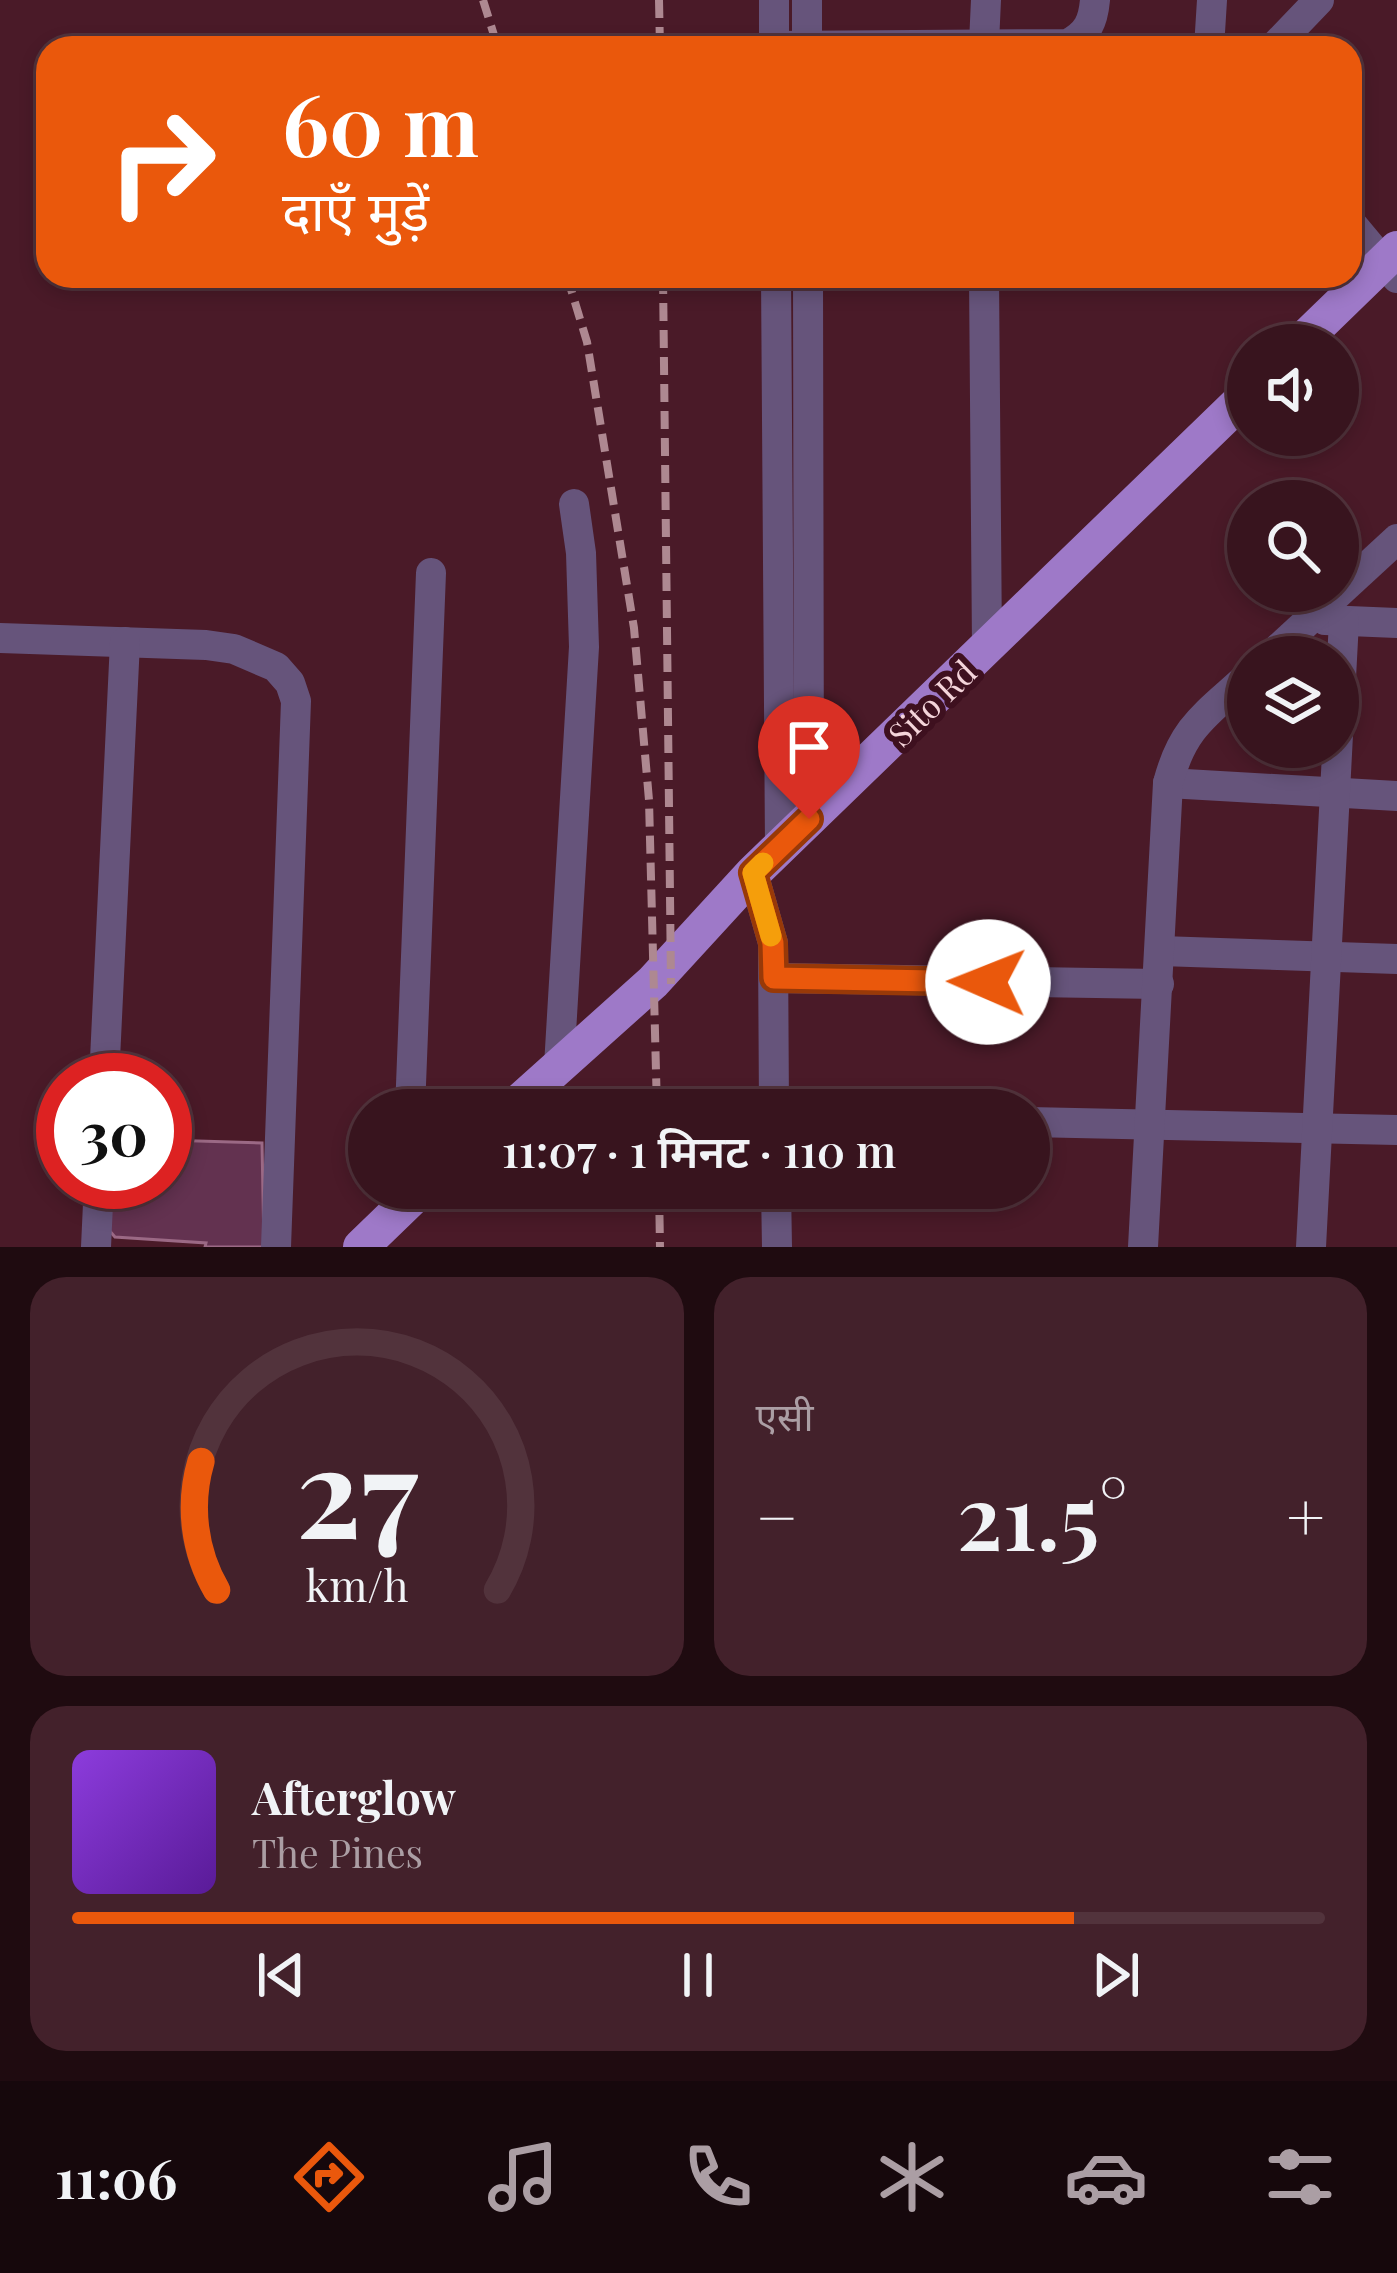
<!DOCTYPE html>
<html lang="hi">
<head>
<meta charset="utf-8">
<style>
  body { margin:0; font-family:"Playfair Display","Noto Sans Devanagari",serif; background:#43212b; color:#f1f3f6; height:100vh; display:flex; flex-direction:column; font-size:45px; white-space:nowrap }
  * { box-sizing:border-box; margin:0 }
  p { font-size:39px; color:#ab9ea4 }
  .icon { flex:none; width:66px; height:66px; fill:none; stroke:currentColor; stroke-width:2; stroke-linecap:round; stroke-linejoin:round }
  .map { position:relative; height:1247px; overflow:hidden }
  .sheet { display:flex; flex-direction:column; gap:30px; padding:30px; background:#1f0b10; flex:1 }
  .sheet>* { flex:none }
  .guide { position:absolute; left:36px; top:36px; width:1326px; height:252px; border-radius:36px; box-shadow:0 6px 18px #0003,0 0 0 3px #52333c; background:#ea580c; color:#fff; overflow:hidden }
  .controls { position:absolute; left:1227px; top:324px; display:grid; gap:24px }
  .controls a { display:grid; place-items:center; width:132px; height:132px; border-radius:50%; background:#38141e; box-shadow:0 6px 18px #0003,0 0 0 3px #52333c; font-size:60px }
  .speed { position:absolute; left:36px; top:1053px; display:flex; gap:24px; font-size:60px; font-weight:700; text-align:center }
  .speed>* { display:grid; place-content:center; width:156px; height:156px; border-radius:50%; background:#38141e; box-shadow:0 6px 18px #0003,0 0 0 3px #52333c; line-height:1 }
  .speed .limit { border:18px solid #d22; background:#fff; color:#111 }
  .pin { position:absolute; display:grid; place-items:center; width:102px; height:102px; color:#fff; margin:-123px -51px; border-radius:50% 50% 50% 0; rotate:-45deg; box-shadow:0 0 12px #0007 }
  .pin .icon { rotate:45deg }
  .me { position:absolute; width:132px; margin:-66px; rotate:271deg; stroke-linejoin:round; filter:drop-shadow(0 0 9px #0008) }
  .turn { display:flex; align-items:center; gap:42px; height:252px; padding:0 48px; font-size:54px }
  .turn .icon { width:156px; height:156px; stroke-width:2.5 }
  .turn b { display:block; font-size:84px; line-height:102px }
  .big { font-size:90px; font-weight:600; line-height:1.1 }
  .sheet .tile { flex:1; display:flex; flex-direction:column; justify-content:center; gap:18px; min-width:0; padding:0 42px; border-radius:36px; background:#43212b }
  .sheet .dial { align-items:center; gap:0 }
  .dial svg { height:312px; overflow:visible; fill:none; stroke:#52333c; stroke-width:7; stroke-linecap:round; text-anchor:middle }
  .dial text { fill:#f1f3f6; stroke:none }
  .song { display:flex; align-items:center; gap:36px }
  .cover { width:144px; height:144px; border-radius:18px; background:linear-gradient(135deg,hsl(270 70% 55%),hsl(270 70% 35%)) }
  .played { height:12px; border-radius:6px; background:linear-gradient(90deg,#ea580c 80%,#52333c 80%) }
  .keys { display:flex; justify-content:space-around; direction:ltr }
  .heat { display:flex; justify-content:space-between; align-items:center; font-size:66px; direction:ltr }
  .sheet .tiles { flex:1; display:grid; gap:30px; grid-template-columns:1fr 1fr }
  .tile:last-child { grid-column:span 2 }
  .trip { position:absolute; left:348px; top:1089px; width:702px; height:120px; border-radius:60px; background:#38141e; box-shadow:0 6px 18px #0003,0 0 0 3px #52333c; font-weight:600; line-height:120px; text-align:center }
  .menu { display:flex; height:192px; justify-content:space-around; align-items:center; background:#16080c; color:#ab9ea4 }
  .menu .icon { width:84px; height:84px }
  .menu .current { color:#ea580c }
  .menu b { font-size:54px; color:#f1f3f6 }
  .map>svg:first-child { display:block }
  .building { fill:#633250; stroke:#9b6985; stroke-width:3 }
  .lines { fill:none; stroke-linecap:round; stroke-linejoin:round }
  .minor { stroke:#66547b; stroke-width:30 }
  .major { stroke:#9e79c8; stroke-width:36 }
  .rail { stroke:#ae8891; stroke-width:8; stroke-dasharray:18 9; stroke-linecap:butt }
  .route-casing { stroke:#983908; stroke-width:30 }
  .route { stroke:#ea580c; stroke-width:21 }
  .slow { stroke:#f59e0b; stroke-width:21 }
  .labels { text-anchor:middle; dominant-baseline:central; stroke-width:12; stroke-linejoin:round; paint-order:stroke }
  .street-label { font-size:33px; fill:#f4d4da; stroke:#3e101f }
</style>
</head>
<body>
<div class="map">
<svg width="1397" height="1247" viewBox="0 0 1397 1247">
  <rect width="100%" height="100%" fill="#4a1a28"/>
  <polygon class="building" points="165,1140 262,1143 264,1247 205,1247 206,1243 115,1237 101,1221 102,1182 165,1182"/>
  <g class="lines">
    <g class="minor">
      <polyline points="984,43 986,0"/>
      <path d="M 774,46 L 1068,44 C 1088,33 1093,22 1095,0"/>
      <polyline points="774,48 774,0"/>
      <polyline points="807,48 807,0"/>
      <polyline points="1209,48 1212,0"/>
      <polyline points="1273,48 1319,0"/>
      <polyline points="1350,222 1397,278"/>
      <polyline points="776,276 780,848"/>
      <polyline points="808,276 809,819"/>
      <polyline points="984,276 987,648"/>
      <polyline points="1325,620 1397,623"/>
      <polyline points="0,638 206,645 234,649 276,667 290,683 296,701 276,1247"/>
      <polyline points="1269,657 1397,539"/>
      <polyline points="1168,783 1397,796"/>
      <polyline points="753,873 773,943 774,1110"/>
      <polyline points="1161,951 1397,959"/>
      <polyline points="774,978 1159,984"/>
      <polyline points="559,1066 584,647 581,553 574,504"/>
      <polyline points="104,1080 125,642"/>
      <polyline points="410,1110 431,573"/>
      <polyline points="1029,1122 1397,1130"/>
      <polyline points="776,1188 777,1247"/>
      <polyline points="96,1247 99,1182"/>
      <path d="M 1143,1247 L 1168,783 C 1183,726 1207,714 1248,676"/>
      <polyline points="1311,1247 1344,621"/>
    </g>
    <g class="major">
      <polyline points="1298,345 1397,249"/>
      <polyline points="510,1110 653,982 753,873 1248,394"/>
      <polyline points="361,1247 422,1188"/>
    </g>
    <g class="rail">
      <polyline points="483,0 498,48"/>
      <polyline points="659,0 660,48"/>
      <polyline points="567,276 587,342 634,628 649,800 657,1110"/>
      <polyline points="663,276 671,984"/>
      <polyline points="659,1188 660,1247"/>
    </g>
  </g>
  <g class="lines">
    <g class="route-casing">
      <polyline id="route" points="809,819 753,873 773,943 774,978 988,982"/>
    </g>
    <use href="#route" class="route"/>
    <polyline class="slow" points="763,863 753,873 771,936"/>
  </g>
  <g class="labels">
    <g class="street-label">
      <text transform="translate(931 702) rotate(-44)">Sito Rd</text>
    </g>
  </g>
</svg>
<div class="controls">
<a><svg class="icon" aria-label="sound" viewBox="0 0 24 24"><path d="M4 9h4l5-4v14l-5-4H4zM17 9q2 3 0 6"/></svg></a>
<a><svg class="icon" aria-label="search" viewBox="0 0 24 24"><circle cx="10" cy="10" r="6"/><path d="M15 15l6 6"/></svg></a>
<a><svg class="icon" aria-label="layers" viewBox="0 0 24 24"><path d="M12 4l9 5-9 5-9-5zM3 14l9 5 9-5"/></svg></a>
</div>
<div class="speed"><div class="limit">30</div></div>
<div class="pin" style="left:809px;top:819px;background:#d93025"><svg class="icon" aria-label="arrive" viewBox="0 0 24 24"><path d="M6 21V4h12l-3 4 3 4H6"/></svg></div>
<svg class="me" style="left:988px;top:982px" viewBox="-20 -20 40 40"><circle r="19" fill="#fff"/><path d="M0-13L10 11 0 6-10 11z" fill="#ea580c"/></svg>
<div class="trip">11:07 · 1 मिनट · 110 m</div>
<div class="guide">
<div class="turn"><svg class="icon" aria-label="right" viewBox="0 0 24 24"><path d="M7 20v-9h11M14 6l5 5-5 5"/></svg><div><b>60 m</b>दाएँ मुड़ें</div></div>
</div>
</div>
<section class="sheet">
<div class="tiles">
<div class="tile dial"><svg viewBox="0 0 100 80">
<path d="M14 69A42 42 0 1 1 86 69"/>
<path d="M14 69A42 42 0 0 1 10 36" stroke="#ea580c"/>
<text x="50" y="56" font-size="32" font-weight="700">27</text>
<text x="50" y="72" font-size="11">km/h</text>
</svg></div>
<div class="tile"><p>एसी</p>
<div class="heat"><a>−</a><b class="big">21.5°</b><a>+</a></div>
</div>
<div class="tile">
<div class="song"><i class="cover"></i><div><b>Afterglow</b><p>The Pines</p></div></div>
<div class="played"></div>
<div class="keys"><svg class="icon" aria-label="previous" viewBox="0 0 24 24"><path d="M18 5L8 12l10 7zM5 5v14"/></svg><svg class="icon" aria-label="pause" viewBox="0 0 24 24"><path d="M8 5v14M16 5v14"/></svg><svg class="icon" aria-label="next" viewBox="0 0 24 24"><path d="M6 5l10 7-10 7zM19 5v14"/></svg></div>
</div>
</div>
</section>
<nav class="menu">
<b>11:06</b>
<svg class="icon current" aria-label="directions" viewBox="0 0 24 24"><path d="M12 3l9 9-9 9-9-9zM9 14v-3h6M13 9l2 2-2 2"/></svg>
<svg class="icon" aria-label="music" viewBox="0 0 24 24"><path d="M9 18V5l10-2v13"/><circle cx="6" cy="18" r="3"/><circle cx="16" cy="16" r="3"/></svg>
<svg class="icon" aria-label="phone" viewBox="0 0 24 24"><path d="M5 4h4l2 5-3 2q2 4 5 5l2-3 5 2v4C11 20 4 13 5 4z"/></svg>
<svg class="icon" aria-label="climate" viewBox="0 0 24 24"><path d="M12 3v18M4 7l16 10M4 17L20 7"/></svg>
<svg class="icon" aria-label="car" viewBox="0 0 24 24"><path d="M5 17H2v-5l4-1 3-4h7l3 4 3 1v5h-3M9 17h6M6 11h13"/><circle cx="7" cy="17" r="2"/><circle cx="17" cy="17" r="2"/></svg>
<svg class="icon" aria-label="filters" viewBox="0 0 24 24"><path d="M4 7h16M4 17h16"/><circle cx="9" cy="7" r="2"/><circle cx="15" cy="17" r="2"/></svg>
</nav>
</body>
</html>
